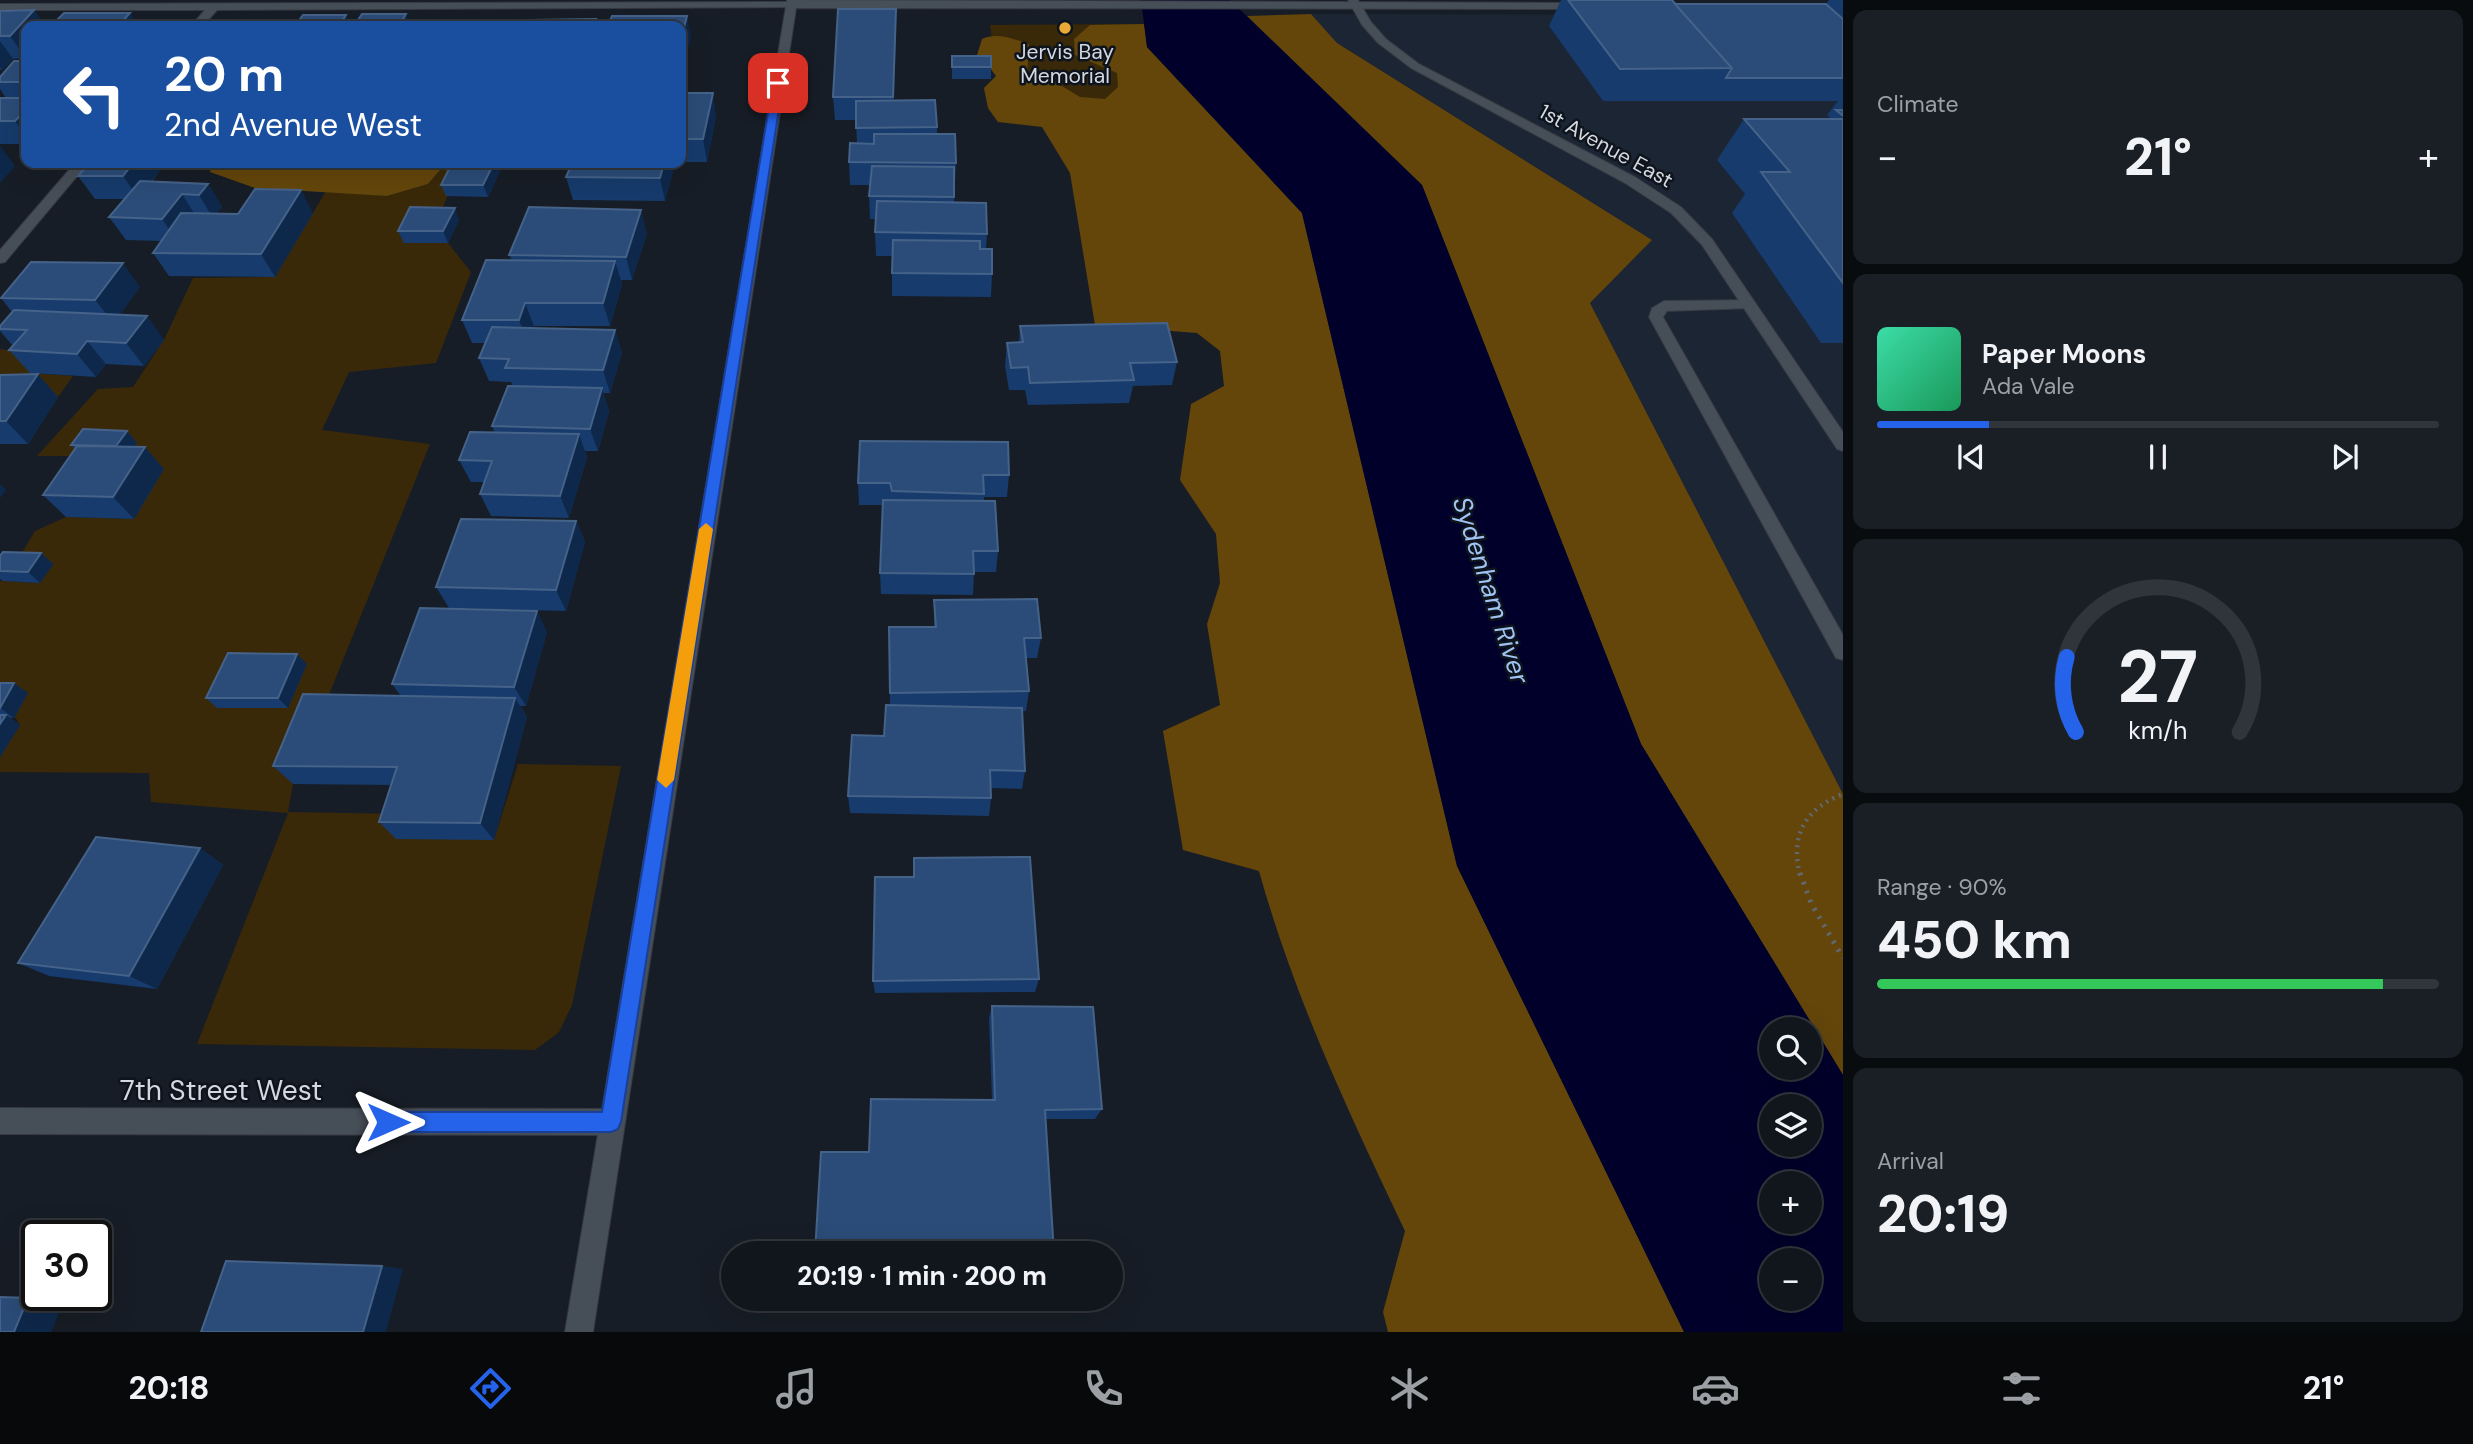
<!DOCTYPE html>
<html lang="en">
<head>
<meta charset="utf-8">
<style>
  body { margin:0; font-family:"DM Sans",sans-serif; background:#1a1f25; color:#f1f3f6; height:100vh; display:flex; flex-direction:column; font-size:26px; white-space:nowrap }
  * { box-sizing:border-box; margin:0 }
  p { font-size:23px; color:#9c9fa3 }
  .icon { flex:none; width:38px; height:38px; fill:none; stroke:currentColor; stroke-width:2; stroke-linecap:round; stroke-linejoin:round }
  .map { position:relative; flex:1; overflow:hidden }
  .panel { display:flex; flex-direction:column; gap:10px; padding:10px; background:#090c0f; width:630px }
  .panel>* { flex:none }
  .guide { position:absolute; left:21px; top:21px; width:665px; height:147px; border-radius:14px; box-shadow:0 7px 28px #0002,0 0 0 2px #30353b; background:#1a4fa0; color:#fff; overflow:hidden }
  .fabs { position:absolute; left:1759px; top:1017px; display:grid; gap:14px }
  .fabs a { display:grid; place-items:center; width:63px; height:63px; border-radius:50%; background:#11161c; box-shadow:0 7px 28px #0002,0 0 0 2px #30353b; font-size:35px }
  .speed { position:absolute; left:21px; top:1220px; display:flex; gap:14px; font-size:35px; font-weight:700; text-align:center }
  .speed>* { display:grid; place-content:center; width:91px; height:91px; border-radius:50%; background:#11161c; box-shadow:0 7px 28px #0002,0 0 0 2px #30353b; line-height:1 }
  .speed .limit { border:4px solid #111; border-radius:10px; background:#fff; color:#111 }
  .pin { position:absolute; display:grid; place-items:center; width:60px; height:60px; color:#fff; margin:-30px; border-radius:14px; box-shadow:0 4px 10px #0006 }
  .me { position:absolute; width:77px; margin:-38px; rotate:90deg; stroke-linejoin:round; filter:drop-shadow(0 0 5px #0008) }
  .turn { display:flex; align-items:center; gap:24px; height:147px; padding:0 28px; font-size:32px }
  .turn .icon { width:91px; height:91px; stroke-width:2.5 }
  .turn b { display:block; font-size:49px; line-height:60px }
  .big { font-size:52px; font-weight:800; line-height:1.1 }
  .panel .card { flex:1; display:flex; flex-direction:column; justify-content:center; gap:10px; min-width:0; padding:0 24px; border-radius:14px; background:#1a1f25 }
  .panel .dial { align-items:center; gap:0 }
  .dial svg { height:182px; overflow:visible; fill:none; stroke:#30353b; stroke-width:7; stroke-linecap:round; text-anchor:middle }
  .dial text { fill:#f1f3f6; stroke:none }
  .song { display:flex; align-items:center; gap:21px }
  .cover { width:84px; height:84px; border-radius:10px; background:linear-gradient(135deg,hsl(160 70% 55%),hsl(150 70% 35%)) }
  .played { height:7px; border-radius:4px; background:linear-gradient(90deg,#2563eb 20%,#30353b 20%) }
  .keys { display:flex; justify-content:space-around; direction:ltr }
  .heat { display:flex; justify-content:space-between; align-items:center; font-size:38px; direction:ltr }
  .charge { height:10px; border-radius:5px; background:linear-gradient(90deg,#34c759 90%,#30353b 0) }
  .trip { position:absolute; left:721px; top:1241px; width:402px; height:70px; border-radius:35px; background:#11161c; box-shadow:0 7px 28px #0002,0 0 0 2px #30353b; font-weight:800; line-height:70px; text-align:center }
  .menu { display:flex; height:112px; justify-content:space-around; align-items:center; background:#07090b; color:#9c9fa3 }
  .menu .icon { width:49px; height:49px }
  .menu .selected { color:#2563eb }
  .menu b { font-size:32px; color:#f1f3f6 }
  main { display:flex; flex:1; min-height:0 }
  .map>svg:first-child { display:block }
  .built { fill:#1b2533 }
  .green { fill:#3a2909 }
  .forest { fill:#64460b }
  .water { fill:#00002a; fill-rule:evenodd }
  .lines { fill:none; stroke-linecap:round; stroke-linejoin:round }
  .service-casing { stroke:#363941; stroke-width:2 }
  .minor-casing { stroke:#363941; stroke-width:2 }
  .tertiary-casing { stroke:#363941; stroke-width:2 }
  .path-far1 { stroke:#626870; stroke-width:4.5; stroke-dasharray:2 5; stroke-linecap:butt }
  .path { stroke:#626870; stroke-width:5; stroke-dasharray:2.5 7; stroke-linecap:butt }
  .service { fill:#464e58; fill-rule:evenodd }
  .minor { fill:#464e58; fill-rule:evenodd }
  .tertiary { fill:#464e58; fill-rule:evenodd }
  .wall { fill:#163b6c }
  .shaded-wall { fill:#0e284b }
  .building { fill:#2b4c78; stroke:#456288; stroke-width:2 }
  .route { fill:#2563eb; stroke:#184099; stroke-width:2 }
  .slow { fill:#f59e0b }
  .poi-dot { fill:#e9aa38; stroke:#0e141d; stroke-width:2.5 }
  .labels { text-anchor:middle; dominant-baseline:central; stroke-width:5; stroke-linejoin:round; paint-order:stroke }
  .far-poi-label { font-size:21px; fill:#d4d8df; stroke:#0e141d }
  .far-street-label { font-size:21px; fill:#d4d8df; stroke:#0e141d }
  .water-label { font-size:26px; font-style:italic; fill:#a1c3f4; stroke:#0e141d }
  .near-street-label { font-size:28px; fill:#d4d8df; stroke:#0e141d }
</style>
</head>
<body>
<main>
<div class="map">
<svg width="1843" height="1332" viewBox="0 0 1843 1332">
  <rect width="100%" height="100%" fill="#171d26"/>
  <polygon class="built" points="1311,14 1843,15 1843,794 1590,303 1652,240 1337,43"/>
  <g class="green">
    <polygon points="1144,24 1147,47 1210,115 998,122 988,108 984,88 997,76 990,25"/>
    <polygon points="446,163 542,163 462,164 437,220 448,243 471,272 436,363 349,372 322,430 430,444 293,784 288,812 404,814 494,840 518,764 621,766 572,1005 559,1032 535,1050 197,1044 288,813 151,802 149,773 0,772 0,757 20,725 0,694 0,581 40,583 53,565 16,563 35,531 66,517 134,519 125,459 136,443 82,456 37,456 98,389 133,387 164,340 193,278 275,277 326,191 387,196 428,184"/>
    <polygon points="0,349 19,352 31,373 73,376 58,397 0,398"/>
  </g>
  <g class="forest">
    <polygon points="1311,14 1337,43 1652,240 1590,303 1843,794 1843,1075 1641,744 1422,185 1247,16"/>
    <path d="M 1144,24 L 1147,47 L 1302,213 L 1457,866 L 1684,1332 L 1388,1332 L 1383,1312 L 1405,1231 C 1349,1113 1294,997 1259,871 L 1183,850 L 1163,731 L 1220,705 L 1207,624 L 1220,583 L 1216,534 L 1180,480 L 1191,404 L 1224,386 L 1220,351 L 1197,333 L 1095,325 L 1070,173 L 1042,127 L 998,122 L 988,108 L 984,88 L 996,76 L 990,68 L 973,68 L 982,39 C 997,32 1013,39 1029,44 L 1027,76 L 1045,76 L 1080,97 L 1105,99 L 1118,87 L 1117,73 L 1075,55 L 1074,39 L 1090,25 Z"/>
    <polygon points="212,163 446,163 428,184 387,196 255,188 210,172"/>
  </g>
  <path class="water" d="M 1141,0 L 1230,0 L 1422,185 L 1641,744 L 1843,1075 L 1843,1332 L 1684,1332 L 1457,866 L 1302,213 L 1147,47 ZM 1771,1029 L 1810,1029 L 1810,1068 L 1771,1068 ZM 1771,1106 L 1810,1106 L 1810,1144 L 1771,1144 ZM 1771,1183 L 1810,1183 L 1810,1222 L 1771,1222 ZM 1771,1260 L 1810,1260 L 1810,1298 L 1771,1298 Z"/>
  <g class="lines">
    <g class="service-casing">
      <polygon id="service" points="1749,300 1756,305 1754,308 1667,311 1663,317 1843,635 1843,660 1836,658 1649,317 1652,308 1664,301"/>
    </g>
    <g class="minor-casing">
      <g id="minor">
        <polygon points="1348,0 1358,0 1371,22 1386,39 1419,64 1635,177 1681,207 1712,239 1843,432 1843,451 1837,449 1702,245 1671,213 1625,183 1411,68 1378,43 1362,25"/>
        <polygon points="791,2 795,3 795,7 217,10 203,26 191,26 205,10 0,10 0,4"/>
        <polygon points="75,163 88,163 5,262 0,263 0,250"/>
        <polygon points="0,1108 611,1109 620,1113 624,1122 620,1131 611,1135 0,1134"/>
      </g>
    </g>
    <g class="tertiary-casing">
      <polygon id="tertiary" points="787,0 1581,3 1586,6 1581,9 796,8 593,1332 565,1332"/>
    </g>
    <path class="path-far1" d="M 1800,875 C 1790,835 1805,809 1843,794"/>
    <polyline class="path" points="1800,873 1811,903 1843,958"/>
    <use href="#service" class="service"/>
    <use href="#minor" class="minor"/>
    <use href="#tertiary" class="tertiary"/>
  </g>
  <g class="wall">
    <polygon points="1561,0 1672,0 1675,4 1826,4 1829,0 1843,0 1843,343 1821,343 1732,213 1745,194 1717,160 1744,119 1829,119 1830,118 1827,115 1838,101 1603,101 1549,26"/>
    <polygon points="34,10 45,26 26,26 26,144 0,144 0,98 6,98 0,89 0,77 25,61 23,58 13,59 2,70 0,70 0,11"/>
    <polygon points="896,31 894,100 937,127 937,134 956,163 954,202 987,234 986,249 992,274 991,297 892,296 892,256 876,256 875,232 876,219 870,219 869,196 870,185 850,185 849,162 857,144 856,120 835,120 833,97"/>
    <polygon points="952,56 991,67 991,79 952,79"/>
    <polygon points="681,93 716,116 707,162 681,162"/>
    <polygon points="452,163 502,163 503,164 488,197 446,196 441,185"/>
    <polygon points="572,163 672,163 673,171 665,201 573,200 566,177"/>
    <polygon points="161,168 152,182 208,184 222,207 217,213 313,213 275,277 169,276 153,253 161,241 126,240 109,217 125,199 95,199 78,176"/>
    <polygon points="459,220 448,243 404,243 398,231"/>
    <polygon points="647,233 632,280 621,280 622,284 610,326 534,326 533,328 615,330 622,353 610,393 603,393 609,411 598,451 585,451 587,457 569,518 491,516 480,494 484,482 471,482 459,460 495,433 492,426 513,386 511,382 489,381 479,358 485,343 472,343 462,320 512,260 509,255"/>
    <polygon points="140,287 119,315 164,340 144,366 106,364 96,377 30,373 9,350 13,346 0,331 0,326 12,312 1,298"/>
    <polygon points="1020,326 1177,362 1172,385 1133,386 1129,403 1028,405 1025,390 1009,390 1005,366 1007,343 1019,342"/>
    <polygon points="0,375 58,397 28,444 0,444"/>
    <polygon points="127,431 137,443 134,447 164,469 134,519 66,517 43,495 75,449 71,445"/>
    <polygon points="860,441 1009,475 1007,497 984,497 984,501 998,551 996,572 974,572 973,595 881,594 880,573 883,505 859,505 858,483"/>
    <polygon points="576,521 585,542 566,611 449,608 436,587"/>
    <polygon points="41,553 53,564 40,583 3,581 0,579 0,556"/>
    <polygon points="934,600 1041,638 1037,658 1026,658 1029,691 1026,711 1022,711 1025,771 1022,789 991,788 991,798 989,816 850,813 848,796 884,736 890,705 890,693 934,627"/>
    <polygon points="547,632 526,706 520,706 527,717 494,840 396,839 379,822 391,785 293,784 273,766 401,696 392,684"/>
    <polygon points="307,664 288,708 217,708 206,698"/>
    <polygon points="0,683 28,693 14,718 10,718 20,725 0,757"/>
    <polygon points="200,848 223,865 157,989 49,976 18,963"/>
    <polygon points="1039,979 1035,992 875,993 873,981"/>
    <polygon points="992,1006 1102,1109 1095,1119 1046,1119 992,1100 989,1018"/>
  </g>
  <g class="shaded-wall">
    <polygon points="896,9 896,31 893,120 893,97"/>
    <polygon points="34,10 45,26 26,26 26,57 25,57 10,36"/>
    <polygon points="130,13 138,26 118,26"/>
    <polygon points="406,14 411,26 399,26"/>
    <polygon points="346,15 351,26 339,26"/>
    <polygon points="687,16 691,38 682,72 681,66 681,39"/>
    <polygon points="0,41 13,59 2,70 0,67"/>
    <polygon points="713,93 716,116 707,162 703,139"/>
    <polygon points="26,110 26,136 15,121"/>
    <polygon points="0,146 15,166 0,183"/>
    <polygon points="133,163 158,163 161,168 139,199 123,176"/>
    <polygon points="494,163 502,163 503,164 488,197 483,185"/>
    <polygon points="664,163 672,163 673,171 665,201 660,178"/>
    <polygon points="208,184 222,207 213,218 199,195"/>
    <polygon points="301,190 313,213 275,277 261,254"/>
    <polygon points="182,194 197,218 178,242 162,219"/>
    <polygon points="455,208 459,220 448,243 443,231"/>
    <polygon points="641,210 647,233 632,280 626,257"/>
    <polygon points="615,261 622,284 610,326 603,303"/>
    <polygon points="123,263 140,287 114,323 95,300"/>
    <polygon points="525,303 534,326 528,343 519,320"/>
    <polygon points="147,316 164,340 144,366 126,343"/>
    <polygon points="615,330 622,353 610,393 603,370"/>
    <polygon points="87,341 106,364 96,377 77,354"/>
    <polygon points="38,374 58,397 28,444 6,421"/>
    <polygon points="602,388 609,411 598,451 590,429"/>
    <polygon points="127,431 137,443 125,459 115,448"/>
    <polygon points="579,434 587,457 569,518 560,496"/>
    <polygon points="145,447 164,469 134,519 113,497"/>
    <polygon points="0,484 6,490 0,498"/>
    <polygon points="576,521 585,542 566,611 556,590"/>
    <polygon points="41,553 53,564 40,583 28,572"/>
    <polygon points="537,611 547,632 526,706 514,687"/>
    <polygon points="297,654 307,664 288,708 278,698"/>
    <polygon points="14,683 28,693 14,718 0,708"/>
    <polygon points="515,698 527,717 494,840 480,823"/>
    <polygon points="6,715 20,725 0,757 0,724"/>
    <polygon points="200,848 223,865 157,989 129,976"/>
    <polygon points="382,1266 403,1269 386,1332 363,1332"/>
    <polygon points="28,1298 64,1300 51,1332 14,1332"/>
  </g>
  <g class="building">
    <polygon points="1568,0 1672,0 1732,68 1620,69"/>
    <polygon points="1675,4 1826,4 1843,19 1843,78 1726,78 1732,68"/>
    <polygon points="838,9 896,9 893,97 833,97"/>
    <polygon points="34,10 10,36 0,36 0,11"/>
    <polygon points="64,13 130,13 118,26 51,26"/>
    <polygon points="362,14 406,14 399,26 354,26"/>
    <polygon points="303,15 346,15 339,26 295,26"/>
    <polygon points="612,16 687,16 681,39 681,26 608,26"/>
    <polygon points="596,19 593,26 526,26 529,20"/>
    <polygon points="209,20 293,22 290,26 203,26"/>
    <polygon points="422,20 505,21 503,26 419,26"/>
    <rect x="952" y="56" width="39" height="11"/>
    <polygon points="14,61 26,61 26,82 0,82 0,77"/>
    <polygon points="681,93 713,93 703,139 681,139"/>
    <polygon points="0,98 26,98 26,110 15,121 0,121"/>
    <polygon points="935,100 937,127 856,128 856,101"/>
    <polygon points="1836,110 1843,110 1843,116"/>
    <polygon points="1744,119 1843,119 1843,283 1761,172 1790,172"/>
    <polygon points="874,134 955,134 956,163 849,162 850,143 874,144"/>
    <polygon points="89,163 133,163 123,176 78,176"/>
    <polygon points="452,163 494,163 483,185 441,185"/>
    <polygon points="572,163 664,163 660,178 566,177"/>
    <polygon points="872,166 954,167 954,197 869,196"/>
    <polygon points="140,181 208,184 199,195 182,194 162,219 109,217"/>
    <polygon points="255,189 301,190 261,254 153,253 181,213 238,214"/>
    <polygon points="877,201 986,203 987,234 875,232"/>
    <polygon points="410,207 455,208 443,231 398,231"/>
    <polygon points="529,207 641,210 626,257 509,255"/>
    <polygon points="893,240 980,241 980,249 992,249 992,274 892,273"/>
    <polygon points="486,260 615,261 603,303 525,303 519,320 462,320"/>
    <polygon points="31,262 123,263 95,300 1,298"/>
    <polygon points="14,310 147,316 126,343 87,341 77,354 9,350 27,330 0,329 0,326"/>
    <polygon points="1167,323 1177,362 1130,363 1134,380 1030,383 1028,367 1011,368 1007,343 1023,342 1020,326"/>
    <polygon points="492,327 615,330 603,370 505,368 509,359 479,358"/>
    <polygon points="38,374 6,421 0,421 0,375"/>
    <polygon points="508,386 602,388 590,429 492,426"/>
    <polygon points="83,429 127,431 116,446 71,445"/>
    <polygon points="470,432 579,434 560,496 480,494 492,461 459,460"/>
    <polygon points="860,441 1008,442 1009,475 983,475 984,494 892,491 890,483 858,483"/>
    <polygon points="77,446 145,447 113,497 43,495"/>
    <polygon points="883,500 995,501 998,551 973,551 974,574 880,573"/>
    <polygon points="461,519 576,521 556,590 436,587"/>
    <polygon points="3,552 41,553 28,572 0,571 0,556"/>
    <polygon points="1037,599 1041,638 1024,638 1029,691 890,693 889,627 936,627 934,600"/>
    <polygon points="420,608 537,611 514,687 392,684"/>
    <polygon points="228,653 297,654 278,698 206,698"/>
    <polygon points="0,683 14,683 0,708"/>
    <polygon points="303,694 515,698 480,823 379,822 397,767 273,766"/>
    <polygon points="886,705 1022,708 1025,771 990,770 991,798 848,796 852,735 884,736"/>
    <polygon points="0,715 6,715 0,724"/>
    <polygon points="96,837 200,848 129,976 18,963"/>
    <polygon points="1030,857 1039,979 873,981 875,877 914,877 914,858"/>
    <polygon points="992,1006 1093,1007 1102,1109 1045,1110 1054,1253 815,1253 821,1152 869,1152 871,1099 995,1100"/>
    <polygon points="226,1261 382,1266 363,1332 201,1332"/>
    <polygon points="0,1297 28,1298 14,1332 0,1332"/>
  </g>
  <polygon class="route" points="778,80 783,83 621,1122 618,1129 611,1132 388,1132 381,1129 378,1122 381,1115 388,1112 602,1112 773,83"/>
  <polygon class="slow" points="706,523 713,529 674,780 666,788 657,780 699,529"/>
  <circle class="poi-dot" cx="1065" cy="28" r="7"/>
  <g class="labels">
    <g class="far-poi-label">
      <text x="1065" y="52">Jervis Bay<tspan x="1065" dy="24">Memorial</tspan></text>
    </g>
    <g class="far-street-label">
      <text transform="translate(1606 146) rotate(29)">1st Avenue East</text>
    </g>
    <g class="water-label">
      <text transform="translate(1491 590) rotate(72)">Sydenham River</text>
    </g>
    <g class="near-street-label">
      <text x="221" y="1090">7th Street West</text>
    </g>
  </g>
</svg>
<div class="fabs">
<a><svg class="icon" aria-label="search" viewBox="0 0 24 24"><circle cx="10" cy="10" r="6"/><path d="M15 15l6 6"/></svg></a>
<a><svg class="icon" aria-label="layers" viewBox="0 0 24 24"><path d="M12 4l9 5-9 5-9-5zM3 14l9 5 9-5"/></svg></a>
<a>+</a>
<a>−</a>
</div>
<div class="speed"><div class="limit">30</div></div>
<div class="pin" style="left:778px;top:83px;background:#d93025"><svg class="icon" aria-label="arrive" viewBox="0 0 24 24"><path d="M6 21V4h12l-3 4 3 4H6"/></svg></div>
<svg class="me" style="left:388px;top:1122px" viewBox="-20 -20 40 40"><path d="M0-17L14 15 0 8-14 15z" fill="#2563eb" stroke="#fff" stroke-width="4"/></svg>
<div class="trip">20:19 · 1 min · 200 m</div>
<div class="guide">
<div class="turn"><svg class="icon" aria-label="left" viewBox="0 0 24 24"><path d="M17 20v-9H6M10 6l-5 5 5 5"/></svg><div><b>20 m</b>2nd Avenue West</div></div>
</div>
</div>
<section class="panel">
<div class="card"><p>Climate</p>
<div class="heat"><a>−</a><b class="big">21°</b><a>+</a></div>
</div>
<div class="card">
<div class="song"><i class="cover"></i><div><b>Paper Moons</b><p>Ada Vale</p></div></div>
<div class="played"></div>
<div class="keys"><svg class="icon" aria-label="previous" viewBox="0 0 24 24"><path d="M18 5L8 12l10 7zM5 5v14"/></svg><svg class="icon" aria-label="pause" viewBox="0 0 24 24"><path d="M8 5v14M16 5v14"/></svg><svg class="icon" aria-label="next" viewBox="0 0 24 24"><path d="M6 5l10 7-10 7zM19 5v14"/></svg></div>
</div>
<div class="card dial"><svg viewBox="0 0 100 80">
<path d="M14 69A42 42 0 1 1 86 69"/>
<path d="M14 69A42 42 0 0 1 10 36" stroke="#2563eb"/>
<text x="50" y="56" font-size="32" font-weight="700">27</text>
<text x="50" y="72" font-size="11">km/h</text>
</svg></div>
<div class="card"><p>Range · 90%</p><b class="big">450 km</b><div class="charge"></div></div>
<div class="card"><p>Arrival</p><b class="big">20:19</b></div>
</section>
</main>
<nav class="menu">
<b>20:18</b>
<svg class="icon selected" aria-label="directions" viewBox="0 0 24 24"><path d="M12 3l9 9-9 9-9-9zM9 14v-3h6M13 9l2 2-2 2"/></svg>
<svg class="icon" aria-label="music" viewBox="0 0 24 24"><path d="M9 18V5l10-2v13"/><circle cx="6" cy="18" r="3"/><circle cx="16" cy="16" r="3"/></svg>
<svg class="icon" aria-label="phone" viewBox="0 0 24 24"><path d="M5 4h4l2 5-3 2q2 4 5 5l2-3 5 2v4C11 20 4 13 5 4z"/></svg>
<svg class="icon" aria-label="climate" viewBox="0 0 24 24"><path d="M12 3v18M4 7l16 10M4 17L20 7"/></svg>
<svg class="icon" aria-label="car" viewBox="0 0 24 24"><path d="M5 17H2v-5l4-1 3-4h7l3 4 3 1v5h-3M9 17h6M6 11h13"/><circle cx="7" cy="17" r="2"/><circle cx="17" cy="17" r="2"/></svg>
<svg class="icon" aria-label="filters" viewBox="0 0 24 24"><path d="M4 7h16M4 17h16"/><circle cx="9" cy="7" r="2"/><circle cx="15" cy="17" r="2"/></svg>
<b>21°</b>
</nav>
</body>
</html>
